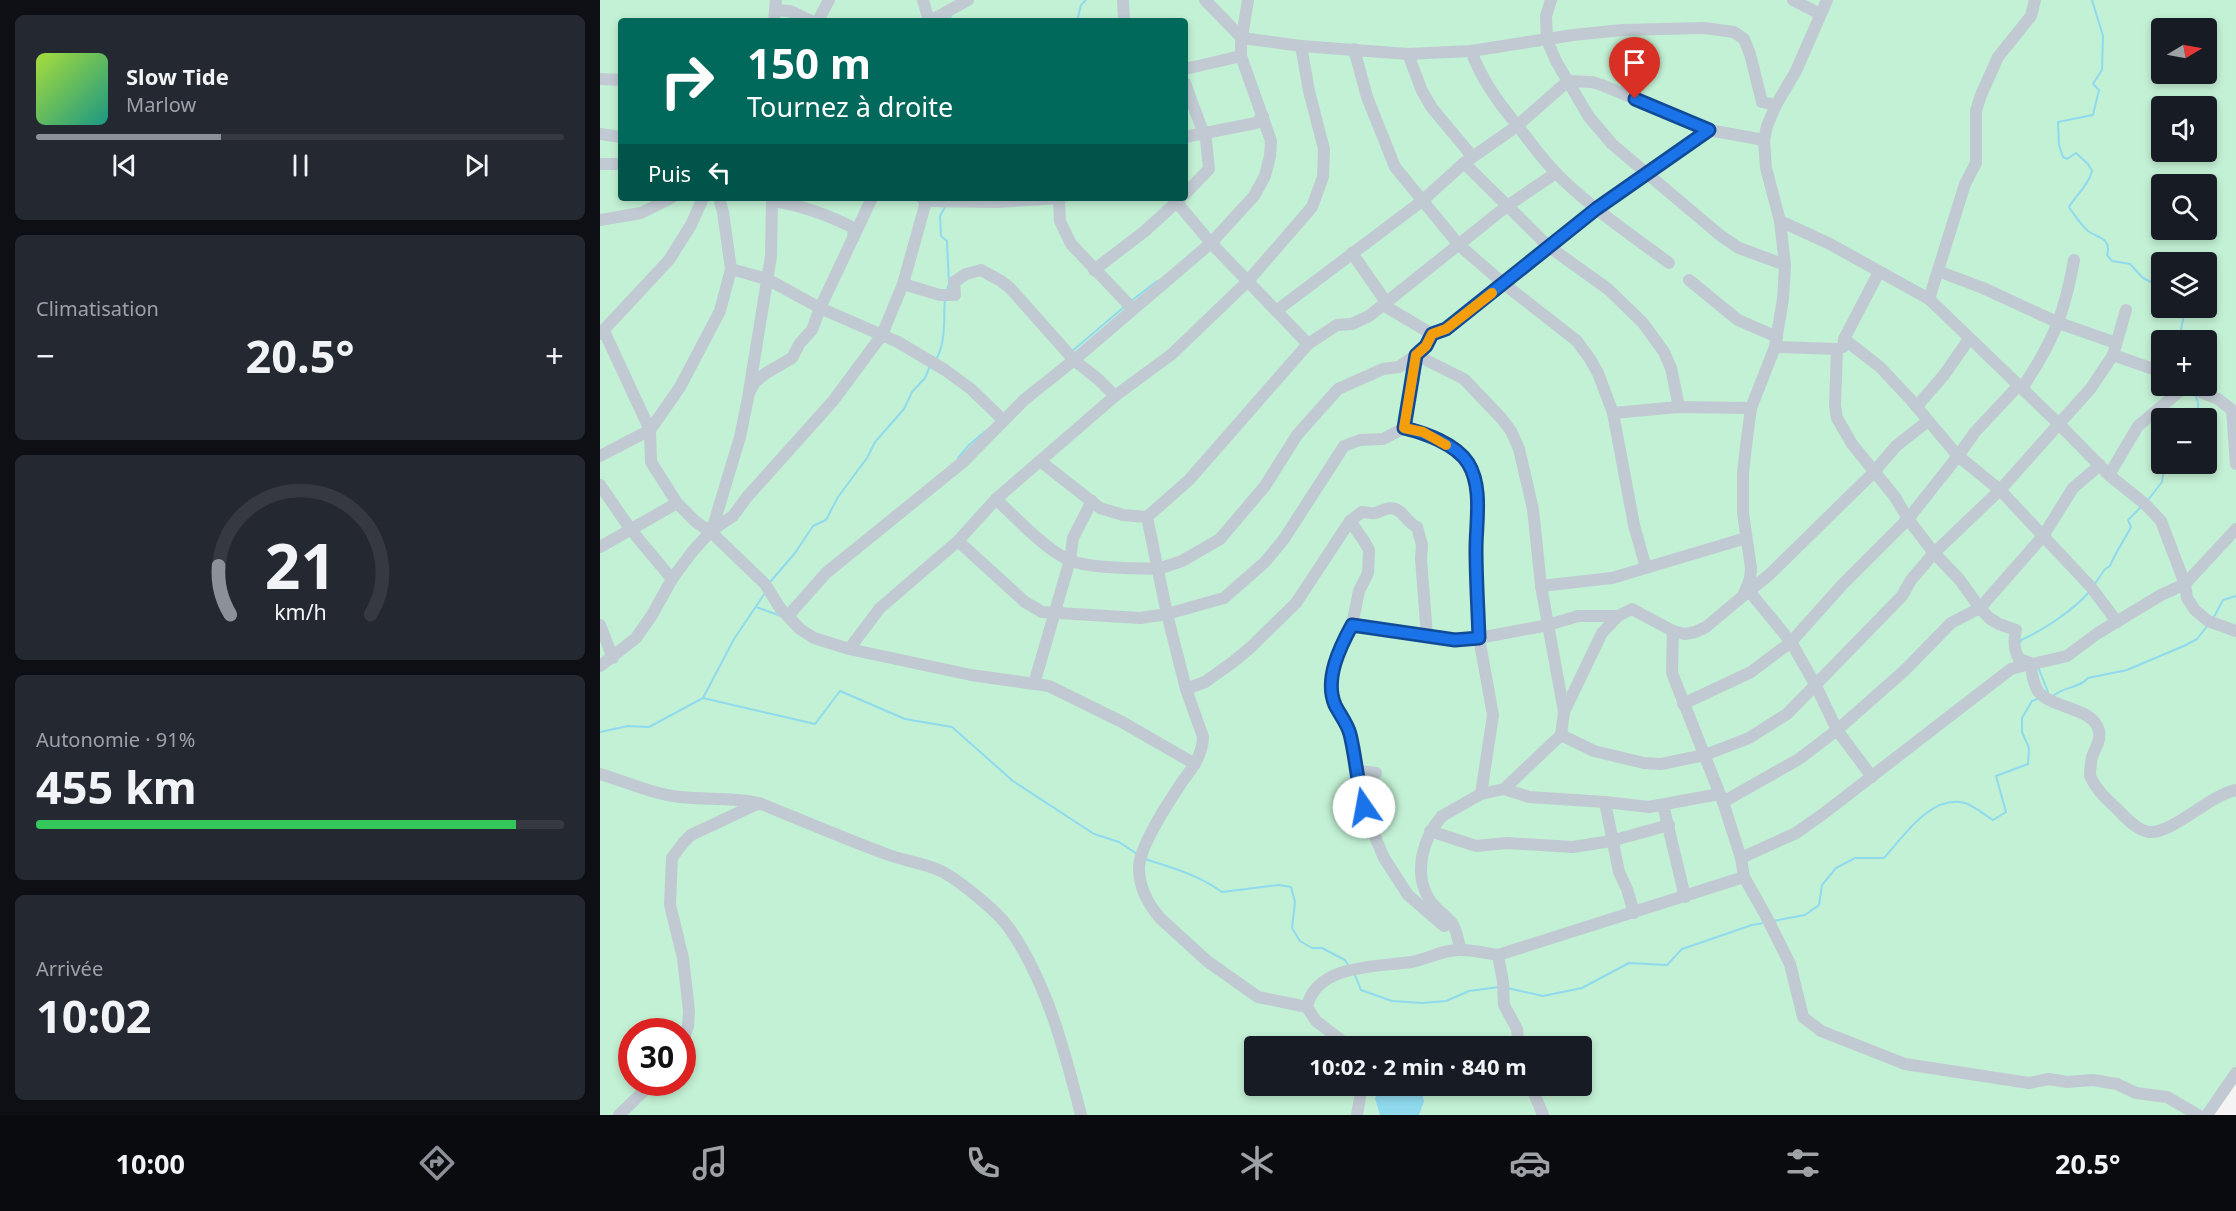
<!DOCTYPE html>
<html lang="fr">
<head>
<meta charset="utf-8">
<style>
  body { margin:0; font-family:"Noto Sans",sans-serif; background:#242831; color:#f1f3f6; height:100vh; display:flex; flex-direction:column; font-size:22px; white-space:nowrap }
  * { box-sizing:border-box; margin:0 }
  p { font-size:20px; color:#9ea1a6 }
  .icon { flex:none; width:33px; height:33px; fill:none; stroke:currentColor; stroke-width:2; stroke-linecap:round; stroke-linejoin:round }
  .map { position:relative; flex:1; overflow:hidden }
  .panel { display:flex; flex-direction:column; gap:15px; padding:15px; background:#0d0f14; width:600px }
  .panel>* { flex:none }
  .hud { position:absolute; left:18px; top:18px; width:570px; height:183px; border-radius:6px; box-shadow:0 3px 9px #0003; background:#00695c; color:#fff; overflow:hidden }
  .needle { width:39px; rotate:80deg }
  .tools { position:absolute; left:1551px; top:18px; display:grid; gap:12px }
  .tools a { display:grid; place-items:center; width:66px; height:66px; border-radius:6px; background:#171b24; box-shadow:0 3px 9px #0003; font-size:30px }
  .speed { position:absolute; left:18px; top:1018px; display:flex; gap:12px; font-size:30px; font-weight:700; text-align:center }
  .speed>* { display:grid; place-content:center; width:78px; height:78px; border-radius:50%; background:#171b24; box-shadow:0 3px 9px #0003; line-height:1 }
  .speed .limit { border:9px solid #d22; background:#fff; color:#111 }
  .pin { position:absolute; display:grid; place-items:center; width:51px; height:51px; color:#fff; margin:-62px -26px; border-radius:50% 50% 50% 0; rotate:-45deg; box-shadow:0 0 6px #0007 }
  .pin .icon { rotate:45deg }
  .me { position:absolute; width:66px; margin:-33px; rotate:348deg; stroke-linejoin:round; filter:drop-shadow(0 0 4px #0008) }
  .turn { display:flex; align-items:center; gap:21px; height:126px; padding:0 30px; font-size:27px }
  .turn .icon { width:78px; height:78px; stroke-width:2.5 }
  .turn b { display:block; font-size:42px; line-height:51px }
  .then { display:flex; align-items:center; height:57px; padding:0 30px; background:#0003; gap:12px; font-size:22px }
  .big { font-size:45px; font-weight:700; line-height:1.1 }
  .panel .tile { flex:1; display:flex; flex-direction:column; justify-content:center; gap:9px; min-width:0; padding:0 21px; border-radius:9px; background:#242831 }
  .panel .dial { align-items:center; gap:0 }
  .dial svg { height:156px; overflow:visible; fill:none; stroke:#363941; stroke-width:7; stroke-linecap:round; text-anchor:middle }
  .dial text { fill:#f1f3f6; stroke:none }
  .song { display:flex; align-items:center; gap:18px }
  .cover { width:72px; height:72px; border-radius:9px; background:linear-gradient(135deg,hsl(80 70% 55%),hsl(170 70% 35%)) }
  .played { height:6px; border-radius:3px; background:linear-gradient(90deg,#8c9099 35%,#363941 35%) }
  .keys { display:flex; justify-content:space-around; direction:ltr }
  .heat { display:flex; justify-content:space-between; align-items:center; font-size:33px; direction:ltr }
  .charge { height:9px; border-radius:4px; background:linear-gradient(90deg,#34c759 91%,#363941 0) }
  .trip { position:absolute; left:644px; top:1036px; width:348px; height:60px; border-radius:6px; background:#171b24; box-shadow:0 3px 9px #0003; font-weight:700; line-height:60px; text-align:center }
  .tab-bar { display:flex; height:96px; justify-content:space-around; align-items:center; background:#090b0e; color:#9ea1a6 }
  .tab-bar .icon { width:42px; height:42px }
  .tab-bar .active { color:#8c9099 }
  .tab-bar b { font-size:27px; color:#f1f3f6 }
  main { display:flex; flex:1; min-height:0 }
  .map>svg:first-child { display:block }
  .green { fill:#c3f1d5; fill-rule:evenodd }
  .water { fill:#90daee }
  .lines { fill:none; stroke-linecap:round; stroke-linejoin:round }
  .stream { stroke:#90daee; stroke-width:2 }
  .minor { stroke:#c1cad2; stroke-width:12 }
  .route-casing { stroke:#114b97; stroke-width:15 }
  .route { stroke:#1a73e8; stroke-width:10 }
  .slow { stroke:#f59e0b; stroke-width:10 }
</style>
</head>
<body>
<main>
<section class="panel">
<div class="tile">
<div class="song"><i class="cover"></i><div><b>Slow Tide</b><p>Marlow</p></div></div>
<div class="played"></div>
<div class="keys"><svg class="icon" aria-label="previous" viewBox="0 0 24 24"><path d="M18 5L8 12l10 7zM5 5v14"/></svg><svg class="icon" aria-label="pause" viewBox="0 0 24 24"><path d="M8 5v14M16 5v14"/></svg><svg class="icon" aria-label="next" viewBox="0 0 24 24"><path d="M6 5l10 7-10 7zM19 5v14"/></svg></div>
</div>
<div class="tile"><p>Climatisation</p>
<div class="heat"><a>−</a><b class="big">20.5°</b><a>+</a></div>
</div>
<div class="tile dial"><svg viewBox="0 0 100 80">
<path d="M14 69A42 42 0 1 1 86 69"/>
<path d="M14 69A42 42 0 0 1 8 44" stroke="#8c9099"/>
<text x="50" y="56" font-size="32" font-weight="700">21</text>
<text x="50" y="72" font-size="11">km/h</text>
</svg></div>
<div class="tile"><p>Autonomie · 91%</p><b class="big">455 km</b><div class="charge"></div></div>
<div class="tile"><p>Arrivée</p><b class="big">10:02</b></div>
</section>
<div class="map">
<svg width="1636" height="1115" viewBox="0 0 1636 1115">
  <rect width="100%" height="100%" fill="#f5f3f3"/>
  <path class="green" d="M 0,0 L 1636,0 L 1636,1084 L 1613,1115 L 819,1115 L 824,1102 L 822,1086 L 981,1086 L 981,1047 L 654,1047 L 654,1086 L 778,1086 L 775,1099 L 780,1115 L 0,1115 ZM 21,21 L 585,21 L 585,198 L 21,198 ZM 1562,28 L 1606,28 L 1606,74 L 1562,74 ZM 1562,106 L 1606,106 L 1606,152 L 1562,152 ZM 1562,184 L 1606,184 L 1606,230 L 1562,230 ZM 1562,262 L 1606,262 L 1606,308 L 1562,308 ZM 1562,340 L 1606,340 L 1606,386 L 1562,386 ZM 1562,418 L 1606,418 L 1606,464 L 1562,464 ZM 32,1032 L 82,1032 L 82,1083 L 32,1083 Z"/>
  <polygon class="water" points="778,1086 822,1086 824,1102 819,1115 780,1115 775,1099"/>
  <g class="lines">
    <g class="stream">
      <path d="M 1492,0 L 1503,36 L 1502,70 L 1493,84 L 1499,90 L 1493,115 L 1458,122 L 1459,145 L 1463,157 L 1467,159 L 1476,153 L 1488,164 L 1492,171 C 1488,186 1477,194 1469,207 C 1472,212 1483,227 1488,231 C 1498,238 1512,238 1507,255 L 1512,261 L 1530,264 L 1543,278 L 1559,286 L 1562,292"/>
      <polyline points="350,14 351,21"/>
      <polyline points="477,21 481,5 486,0"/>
      <polyline points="345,207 340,216 341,236 347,241 349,284 347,290"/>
      <polyline points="531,301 557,281"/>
      <polyline points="1579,308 1584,314 1580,335 1585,340"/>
      <polyline points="471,352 524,307"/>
      <polyline points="1606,358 1610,374 1606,382"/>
      <path d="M 336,360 C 347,339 343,320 345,298"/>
      <polyline points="1595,394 1598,402 1598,418"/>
      <polyline points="358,458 369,445 388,429"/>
      <polyline points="1548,500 1562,482 1564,469 1567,464"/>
      <polyline points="170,582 195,553 213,526 226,520 238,497 267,458 275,442 304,409 312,392 325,378 330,366"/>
      <path d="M 1494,585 L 1505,569 L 1510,566 C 1516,551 1524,541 1531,527 L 1528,520 L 1542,506"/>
      <polyline points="156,607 181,616"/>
      <polyline points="1614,617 1623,600 1636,596"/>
      <path d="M 1420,643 L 1421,640 C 1442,631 1475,609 1489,592"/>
      <polyline points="1438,667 1448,692"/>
      <path d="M 1452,697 C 1463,686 1479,689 1488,678 L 1527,670 L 1586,645 L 1597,639 L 1608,625"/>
      <polyline points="103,698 215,724 240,691 305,719 352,727 413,781 494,834 519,842 537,854"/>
      <polyline points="0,732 28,726 49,727 103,698 134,639 165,593"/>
      <path d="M 545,859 C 572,868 597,874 622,892 L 679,885 L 691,887 L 695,902 L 692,928 L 700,941 L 712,948 L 722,948 L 745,960 L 748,965"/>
      <path d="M 1173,921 L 1205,915 L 1219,905 L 1222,885 L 1236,868 L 1255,858 L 1284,858 C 1304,836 1331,794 1365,803 C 1374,806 1385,815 1393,820 L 1406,812 L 1396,776 L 1428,764 L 1429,748 L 1422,732 L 1422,718 L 1432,701 L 1440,698"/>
      <polyline points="755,975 761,990 792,1001 823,1003 846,1001 869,991 899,987"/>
      <polyline points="907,988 943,996 982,988 1029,963 1067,965 1082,949 1152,925 1164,923"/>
    </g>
    <g class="minor">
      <polyline points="323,0 329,21"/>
      <polyline points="523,0 524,21"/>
      <polyline points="605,0 642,38 701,46 808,54 871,51 973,35 1022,30 1104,28 1134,32 1144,39 1150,54 1162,102 1176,105"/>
      <polyline points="951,0 946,16 947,40 956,61 989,117 1012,144 1121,236 1139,248 1185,265"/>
      <polyline points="1193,0 1220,14"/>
      <polyline points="175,10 190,11 211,21"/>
      <polyline points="174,21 176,0"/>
      <polyline points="218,21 229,0"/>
      <polyline points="330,21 368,0"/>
      <polyline points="754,49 767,97 795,167 859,245 904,284 977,341 990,359 998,373 1013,413 1034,525 1046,568"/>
      <path d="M 871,51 C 882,80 898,102 917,125 C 931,143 944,162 961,178 C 994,210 1033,236 1069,263"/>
      <polyline points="808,54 822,91 832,108 872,156"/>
      <polyline points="585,69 641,56"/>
      <polyline points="0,79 21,80"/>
      <polyline points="585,83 606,140 609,169 585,194"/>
      <polyline points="0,134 21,137"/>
      <polyline points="585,137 656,123 663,116"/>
      <polyline points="864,163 948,246 1008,289 1043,323 1064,352 1071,368 1079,407"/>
      <polyline points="0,164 21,164"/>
      <polyline points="322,198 327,201 398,202 460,198"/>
      <polyline points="459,198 460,221 471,244 532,308"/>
      <polyline points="573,198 611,243 708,344"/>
      <path d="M 172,201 C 201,205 228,215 254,228 L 253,238"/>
      <polyline points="0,220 41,213 71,198"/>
      <polyline points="1180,221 1230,244 1329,299 1460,425 1509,475 1545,504 1561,521 1585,584 1587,598 1595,610 1608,621 1636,631"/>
      <polyline points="752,253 786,302"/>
      <polyline points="131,269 167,279 220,308 298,342 345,370 371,389 403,420"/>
      <polyline points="494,270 545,231 581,198"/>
      <polyline points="1338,271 1383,288 1459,323 1516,343"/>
      <polyline points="1089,280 1138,320 1177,337"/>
      <polyline points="303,284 340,295 355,295 354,282 366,274 381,270 401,281 410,288 474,360 499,380 515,396"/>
      <polyline points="1329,299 1365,184 1376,163 1376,111 1381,95 1398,57 1431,16 1435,0"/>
      <polyline points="783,305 832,334"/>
      <polyline points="676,311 822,201 864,163 917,126 968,81 992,82 1002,85 1109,130 1164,140"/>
      <polyline points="4,331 50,430 51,462 77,503 96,522 111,532 165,584 180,608 200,629 214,638 249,649 371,675 449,686 522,722 595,764"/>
      <polyline points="0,334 69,260 91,225 103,198"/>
      <polyline points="1244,339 1280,367 1310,399 1358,456 1400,490 1491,587 1517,622"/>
      <path d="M 1175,347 L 1237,349 L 1235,406 L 1237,418 L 1252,444 L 1295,497 L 1308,519 L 1334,553 L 1359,579 L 1380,608 L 1389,618 L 1399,624 L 1416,630 C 1413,641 1414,649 1419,659 L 1433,664 L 1467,656 L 1498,633 L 1561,595 L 1585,584 L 1636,529"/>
      <polyline points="1243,347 1244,339 1279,272"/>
      <polyline points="1513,355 1562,372"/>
      <polyline points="1593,386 1598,391 1618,399 1632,410 1636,464"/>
      <path d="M 1422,388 C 1453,342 1464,315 1474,260"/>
      <polyline points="150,391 155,382 166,373 192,358 200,343 212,330 220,308 272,198"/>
      <polyline points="1317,406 1344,375 1369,339"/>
      <polyline points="1013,413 1079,407 1151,408"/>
      <polyline points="804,428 816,355 826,346 832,334 846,329 996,209 1109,130"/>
      <polyline points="0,456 50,430 80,387 120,311 131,269 123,212 119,198"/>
      <polyline points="440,461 500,508 523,515 547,517 589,480 708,344 737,325 752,324 769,316 907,206 956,173"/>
      <polyline points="1509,475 1538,426 1586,386"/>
      <polyline points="0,485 31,530 72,579"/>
      <path d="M 396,499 C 415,517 446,550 469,560 C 491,569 534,568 558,569 L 582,561 L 620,539 L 665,486 L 697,435 L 738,389 L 783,369 L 799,367 L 816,355 L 864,379 L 902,419 L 911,431 L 919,449 L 933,509 L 941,586 L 964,712"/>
      <path d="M 547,517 L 567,614 L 586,689 L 603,737 C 603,754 592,769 582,782 C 570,800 539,846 539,868 C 539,886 548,904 560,918 L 607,961 L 658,997 L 707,1007"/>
      <polyline points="750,521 764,541 769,550 768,573 759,591 752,625 744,640 733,671 731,690 735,705 749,732 761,795 768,820 784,858 808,895 844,926"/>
      <polyline points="112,530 133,516 147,497 233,401 282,335 303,284 327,198"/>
      <polyline points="358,541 425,602 442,612 540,618 567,614 624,598 665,562 684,539 744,446 760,440 783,439 804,428 823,432 852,448 868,462 877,487 876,549 879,638 893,715 881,794"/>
      <polyline points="0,547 77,503"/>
      <polyline points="941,586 1012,578 1146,538"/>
      <polyline points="1149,591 1191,642 1216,686 1237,730 1272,777"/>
      <polyline points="1144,595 1169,575 1273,473 1296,446 1328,421"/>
      <polyline points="188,616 226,573 363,462 424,400 474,360 611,243 654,196 665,176 670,156 671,141 641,56 641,43 648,0"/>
      <polyline points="0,625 13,658"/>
      <polyline points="752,625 855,640 879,638 948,625 978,616 1018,616"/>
      <polyline points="1073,631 1072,673 1123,802 1141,858 1144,877 1166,916 1190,964 1203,1017 1221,1031 1305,1064 1429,1083 1449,1079 1467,1082 1493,1080 1517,1084 1536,1093 1567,1097 1598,1115"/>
      <polyline points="249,649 280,608 358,541 396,499 515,396 572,354 648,281 712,207 723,177 724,149 709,91 701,46"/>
      <path d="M 1430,664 C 1432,672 1433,684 1438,691 C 1451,709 1494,707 1499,731 C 1501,741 1495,748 1492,757 C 1491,763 1490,770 1490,776 C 1496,790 1508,800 1519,811 C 1527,819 1538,831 1549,832 C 1572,834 1610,795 1636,790"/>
      <polyline points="0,666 36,638 52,615 72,579 92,552 112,530 140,437 148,398 171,256 172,198"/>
      <polyline points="434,684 470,560 473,538 492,501"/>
      <path d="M 586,689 L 605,682 L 633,662 L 650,648 L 696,603 L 750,521 L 762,512 C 766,512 772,514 776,513 C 784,510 791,505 799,511 C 806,516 808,523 817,527 L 822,545 L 821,559 L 827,636"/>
      <polyline points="1083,704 1151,672 1191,642 1242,585 1308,519 1358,456 1375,432 1419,385"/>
      <polyline points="961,735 994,751 1044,763 1061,764 1105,755 1149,738 1187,714 1302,596 1311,580 1334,553 1400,490 1491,388 1513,355 1526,310"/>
      <polyline points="757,771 776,773"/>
      <path d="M 0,774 C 27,782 52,794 80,797 C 106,800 132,797 159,803 C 201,820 243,838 286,854 C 304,861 326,863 343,872 C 361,882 397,911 409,928 C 447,982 465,1052 481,1115"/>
      <polyline points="904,789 929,797 1005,802 1049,807 1119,794"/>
      <polyline points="1005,802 1019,872 1027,889 1034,913"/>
      <polyline points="1123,802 1199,759 1237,730 1304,671 1351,623 1380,608 1443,536 1473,488 1500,465"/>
      <polyline points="1063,805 1085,897"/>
      <polyline points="830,831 876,846 907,843 973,847 1011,841 1069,825"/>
      <polyline points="1141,858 1196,833 1223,814 1394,682 1411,669 1429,664"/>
      <path d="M 861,950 C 858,942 857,930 852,923 C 845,914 835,909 829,899 C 813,872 823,838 842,816 L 881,794 L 904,789 L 961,735 L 964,712 L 1002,633 L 1018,616 L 1032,609 L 1073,631 L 1085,634 L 1095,632 L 1106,627 L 1143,596 L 1150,579 L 1151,568 L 1143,513 L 1143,473 L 1146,446 L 1151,408 L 1175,347 L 1183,299 L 1185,265 L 1180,221 L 1166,168 L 1164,140 L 1167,126 L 1176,105 L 1196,71 L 1227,0"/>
      <polyline points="898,955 903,982 904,1005 917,1029 919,1047"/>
      <polyline points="82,1043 88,1026 89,1011 83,958 70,905 71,881 72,858 83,843 91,835 159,803"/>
      <path d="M 750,1047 L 716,1021 L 707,1007 C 716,964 777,967 811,962 C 828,959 844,949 861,950 C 873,950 886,953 898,955 L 1144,877"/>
      <polyline points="931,1086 943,1115"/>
      <polyline points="19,1115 52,1083"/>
      <polyline points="757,1115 762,1086"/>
      <polyline points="1607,1115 1636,1073"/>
    </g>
  </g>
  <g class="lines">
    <g class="route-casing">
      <path id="route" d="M 764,807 C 757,783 756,758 750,734 C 747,723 740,715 735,705 C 724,679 740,647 752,625 L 855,640 L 879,638 C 878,608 876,579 876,549 C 876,522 883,487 868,463 C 856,444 825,433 804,428 L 816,355 L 826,346 L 832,334 L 846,329 L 996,209 L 1109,130 L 1035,99"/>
    </g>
    <use href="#route" class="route"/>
    <polyline class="slow" points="846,445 823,432 804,428 816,355 826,346 832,334 846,329 892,293"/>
  </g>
</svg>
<div class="tools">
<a><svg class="needle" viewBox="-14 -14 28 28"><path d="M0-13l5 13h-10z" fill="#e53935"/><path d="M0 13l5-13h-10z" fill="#9ea1a6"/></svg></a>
<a><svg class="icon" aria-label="sound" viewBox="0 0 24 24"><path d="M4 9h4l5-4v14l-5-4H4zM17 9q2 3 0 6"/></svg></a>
<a><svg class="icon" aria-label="search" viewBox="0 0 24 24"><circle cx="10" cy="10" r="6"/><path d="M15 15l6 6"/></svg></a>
<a><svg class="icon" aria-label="layers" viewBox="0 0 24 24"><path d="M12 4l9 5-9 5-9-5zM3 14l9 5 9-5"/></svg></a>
<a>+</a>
<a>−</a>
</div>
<div class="speed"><div class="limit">30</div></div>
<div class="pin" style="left:1035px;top:99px;background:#d93025"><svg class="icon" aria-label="arrive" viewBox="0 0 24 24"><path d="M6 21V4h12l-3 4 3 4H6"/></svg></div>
<svg class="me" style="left:764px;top:807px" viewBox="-20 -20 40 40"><circle r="19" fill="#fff"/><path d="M0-13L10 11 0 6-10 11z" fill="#1a73e8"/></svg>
<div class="trip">10:02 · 2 min · 840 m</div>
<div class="hud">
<div class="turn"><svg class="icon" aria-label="right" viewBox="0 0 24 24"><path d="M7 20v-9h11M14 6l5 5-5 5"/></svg><div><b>150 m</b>Tournez à droite</div></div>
<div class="then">Puis<svg class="icon" aria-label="left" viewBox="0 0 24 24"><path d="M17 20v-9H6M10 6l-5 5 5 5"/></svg></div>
</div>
</div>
</main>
<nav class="tab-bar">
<b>10:00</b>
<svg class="icon active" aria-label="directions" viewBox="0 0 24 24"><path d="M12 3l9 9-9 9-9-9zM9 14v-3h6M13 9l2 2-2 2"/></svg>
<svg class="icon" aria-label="music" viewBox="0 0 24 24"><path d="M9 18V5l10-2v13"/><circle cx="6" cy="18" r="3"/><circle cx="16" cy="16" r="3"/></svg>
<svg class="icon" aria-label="phone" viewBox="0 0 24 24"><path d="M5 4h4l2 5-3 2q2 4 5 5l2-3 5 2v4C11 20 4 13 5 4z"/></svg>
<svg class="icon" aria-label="climate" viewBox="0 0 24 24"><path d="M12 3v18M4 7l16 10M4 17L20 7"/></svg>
<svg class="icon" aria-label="car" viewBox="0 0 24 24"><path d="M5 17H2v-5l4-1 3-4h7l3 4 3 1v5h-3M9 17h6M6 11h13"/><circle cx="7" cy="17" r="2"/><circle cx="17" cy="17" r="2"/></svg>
<svg class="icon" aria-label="filters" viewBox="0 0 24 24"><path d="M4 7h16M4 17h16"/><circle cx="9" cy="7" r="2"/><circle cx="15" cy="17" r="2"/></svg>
<b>20.5°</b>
</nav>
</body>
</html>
